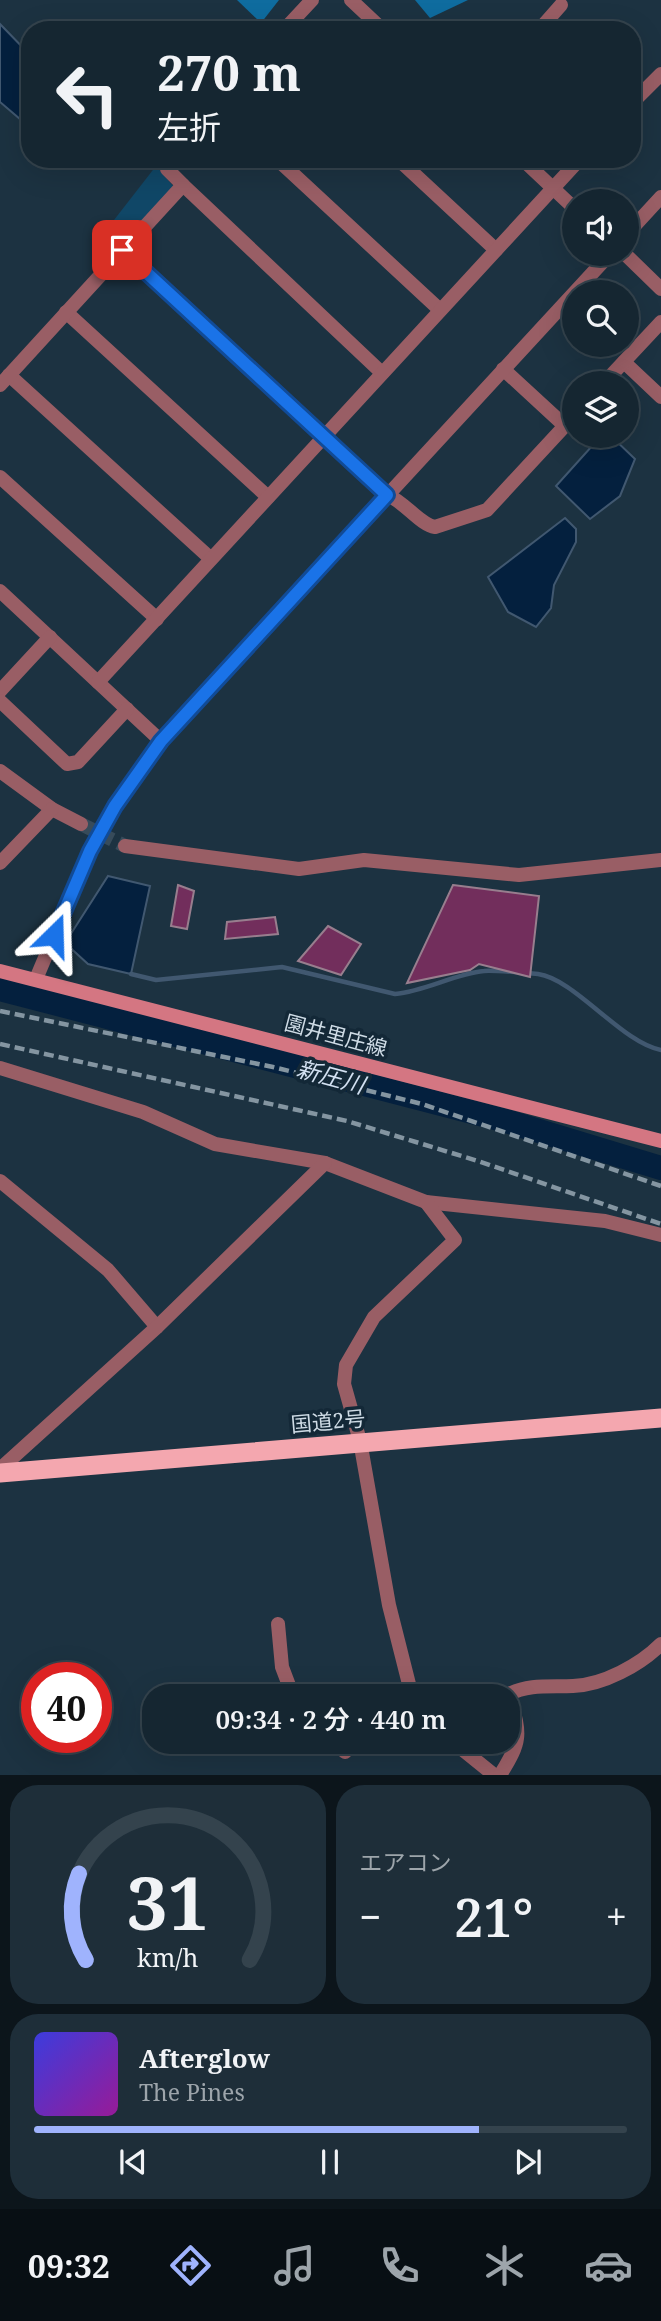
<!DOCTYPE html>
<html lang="ja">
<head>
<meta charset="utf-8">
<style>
  body { margin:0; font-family:"Noto Serif","Noto Sans JP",serif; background:#1e2e39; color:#f1f3f6; height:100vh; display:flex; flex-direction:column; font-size:26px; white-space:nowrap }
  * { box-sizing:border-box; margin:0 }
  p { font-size:23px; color:#9da5ab }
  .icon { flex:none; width:38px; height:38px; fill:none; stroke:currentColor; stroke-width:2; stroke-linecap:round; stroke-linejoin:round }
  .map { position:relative; height:1775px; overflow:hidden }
  .sheet { display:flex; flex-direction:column; gap:10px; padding:10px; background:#0c151b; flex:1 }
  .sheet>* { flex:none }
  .banner { position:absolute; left:21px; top:21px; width:620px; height:147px; border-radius:28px; box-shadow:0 7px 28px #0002,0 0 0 2px #34434d; background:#152631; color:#f1f3f6; overflow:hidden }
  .buttons { position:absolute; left:562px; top:189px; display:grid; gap:14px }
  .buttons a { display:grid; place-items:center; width:77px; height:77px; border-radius:50%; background:#152631; box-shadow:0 7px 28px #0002,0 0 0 2px #34434d; font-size:35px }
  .speed { position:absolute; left:21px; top:1662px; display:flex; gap:14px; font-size:35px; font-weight:700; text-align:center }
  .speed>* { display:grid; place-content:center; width:91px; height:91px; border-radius:50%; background:#152631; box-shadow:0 7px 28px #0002,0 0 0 2px #34434d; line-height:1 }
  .speed .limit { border:10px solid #d22; background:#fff; color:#111 }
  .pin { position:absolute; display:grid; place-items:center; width:60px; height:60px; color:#fff; margin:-30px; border-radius:14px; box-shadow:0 4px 10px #0006 }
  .me { position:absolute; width:77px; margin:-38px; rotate:22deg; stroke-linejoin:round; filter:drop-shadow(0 0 5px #0008) }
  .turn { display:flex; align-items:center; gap:24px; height:147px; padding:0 21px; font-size:32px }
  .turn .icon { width:91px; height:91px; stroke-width:2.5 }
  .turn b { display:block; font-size:49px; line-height:60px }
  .big { font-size:52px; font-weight:600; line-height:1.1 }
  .sheet .widget { flex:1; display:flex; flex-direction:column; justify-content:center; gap:10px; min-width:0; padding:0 24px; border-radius:28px; background:#1e2e39 }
  .sheet .dial { align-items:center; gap:0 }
  .dial svg { height:182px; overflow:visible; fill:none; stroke:#34434d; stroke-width:7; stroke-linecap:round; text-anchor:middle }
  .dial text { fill:#f1f3f6; stroke:none }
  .song { display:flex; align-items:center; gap:21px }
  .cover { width:84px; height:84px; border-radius:10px; background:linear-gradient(135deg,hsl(240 70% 55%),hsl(300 70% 35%)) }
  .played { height:7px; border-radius:4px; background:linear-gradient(90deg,#9fb3fd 75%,#34434d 75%) }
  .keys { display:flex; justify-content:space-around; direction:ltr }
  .heat { display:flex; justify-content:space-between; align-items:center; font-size:38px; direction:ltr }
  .sheet .tiles { flex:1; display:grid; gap:10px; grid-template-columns:1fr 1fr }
  .widget:last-child { grid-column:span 2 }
  .trip { position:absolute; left:142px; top:1684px; width:378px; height:70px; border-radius:28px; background:#152631; box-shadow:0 7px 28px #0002,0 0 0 2px #34434d; font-weight:600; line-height:70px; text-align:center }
  .tab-bar { display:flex; height:112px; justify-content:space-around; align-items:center; background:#080f14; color:#9da5ab }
  .tab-bar .icon { width:49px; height:49px }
  .tab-bar .on { color:#9fb3fd }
  .tab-bar b { font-size:32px; color:#f1f3f6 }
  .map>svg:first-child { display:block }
  .green { fill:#104767 }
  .forest { fill:#0f6c9f }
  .water { fill:#04203e; stroke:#415870; stroke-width:2 }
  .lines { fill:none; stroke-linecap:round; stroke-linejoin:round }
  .stream { stroke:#415870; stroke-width:4.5 }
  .river { stroke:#04203e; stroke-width:24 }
  .building { fill:#722e5c; stroke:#987e8e; stroke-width:2 }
  .minor-tunnel { stroke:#374b5a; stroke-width:14; stroke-dasharray:14 7; stroke-linecap:butt }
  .minor { stroke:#995e65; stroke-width:14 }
  .tertiary { stroke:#995e65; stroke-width:14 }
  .secondary { stroke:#d47682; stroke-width:14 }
  .trunk { stroke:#f4a7af; stroke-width:19 }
  .rail { stroke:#8495a1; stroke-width:4.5; stroke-dasharray:10 5; stroke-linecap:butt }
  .route-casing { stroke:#114b97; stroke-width:18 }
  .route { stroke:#1a73e8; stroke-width:12 }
  .labels { text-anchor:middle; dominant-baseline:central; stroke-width:7; stroke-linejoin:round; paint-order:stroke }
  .street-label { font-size:21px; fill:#cedbe5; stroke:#132837 }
  .water-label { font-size:23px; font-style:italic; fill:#d3e1f2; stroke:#132837 }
</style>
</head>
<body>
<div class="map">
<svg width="661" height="1775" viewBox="0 0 661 1775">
  <rect width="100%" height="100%" fill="#1c3241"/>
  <polygon class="green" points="156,166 174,187 122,243 107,229"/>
  <g class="forest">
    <polygon points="237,0 279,0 261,23"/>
    <polygon points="415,0 468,0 430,18"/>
  </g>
  <g class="water">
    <polygon points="0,24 30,55 30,96 20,119 0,102"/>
    <polygon points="601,436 611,436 635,459 620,496 590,519 556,486"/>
    <polygon points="565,518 576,529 576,542 554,585 551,608 536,627 508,612 488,577"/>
    <polygon points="108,876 150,886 131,974 88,964 65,943"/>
  </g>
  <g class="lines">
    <path class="stream" d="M 131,974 L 156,980 L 282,967 L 395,994 C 426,991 454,974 484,971 C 492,970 529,973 538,974 C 575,979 622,1043 661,1050"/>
    <polyline class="river" points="0,989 506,1121 661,1168"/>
  </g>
  <g class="building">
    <polygon points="178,885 194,891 187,929 171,926"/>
    <polygon points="453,885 539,896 530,977 479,964 470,970 407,983"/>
    <polygon points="275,917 278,934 225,939 227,922"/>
    <polygon points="328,926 361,944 341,975 298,961"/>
  </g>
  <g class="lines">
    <polyline class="minor-tunnel" points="81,824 125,846"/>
    <g class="minor">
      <polyline points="351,0 383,30"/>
      <polyline points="284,30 312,0"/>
      <polyline points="539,30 561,5"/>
      <polyline points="632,103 661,74"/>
      <polyline points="277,159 440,310"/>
      <polyline points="398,159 496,250"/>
      <polyline points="522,159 574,208"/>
      <polyline points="183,185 382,373"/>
      <path d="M 122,250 L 387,495 C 404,501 420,525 435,527 L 487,510 L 574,416"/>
      <polyline points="625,254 661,289"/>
      <polyline points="66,312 268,497"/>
      <polyline points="624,362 661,397"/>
      <polyline points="503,369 565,426"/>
      <polyline points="9,375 210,558"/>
      <polyline points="604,383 661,322"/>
      <polyline points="0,385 183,185 167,169 166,159"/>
      <polyline points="0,477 157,619"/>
      <polyline points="0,591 161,741"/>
      <polyline points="98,682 580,159"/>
      <polyline points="0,691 50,637"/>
      <polyline points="0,701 67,764 78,762 127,709"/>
      <polyline points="0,771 52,809 81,824"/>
      <polyline points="125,846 299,869 364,860 519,875 661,860"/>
      <polyline points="0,863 52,809"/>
      <polyline points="0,1068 143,1112 215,1144 325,1163 426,1202 605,1221 661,1235"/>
      <polyline points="0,1181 108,1270 157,1327"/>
      <polyline points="0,1469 157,1327 325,1163"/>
      <polyline points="278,1624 282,1667 293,1696"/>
      <polyline points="412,1696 389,1605 360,1441 344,1384 346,1365 374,1317 455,1240 426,1202"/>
      <polyline points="332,1741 345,1752 356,1741"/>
      <polyline points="452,1741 494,1775"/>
      <path d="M 500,1775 C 523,1739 520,1734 509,1694 C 529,1684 550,1687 573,1686 C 603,1685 640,1665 661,1644"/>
    </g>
    <g class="tertiary">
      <polyline points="626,235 661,197"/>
      <polyline points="36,979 90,851 115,806 161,741 610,254"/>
    </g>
    <polyline class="secondary" points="0,971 661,1141"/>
    <polyline class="trunk" points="0,1473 661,1418"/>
    <g class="rail">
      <polyline points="0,1011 273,1067 422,1104 661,1186"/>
      <polyline points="0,1044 347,1121 478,1161 661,1224"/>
    </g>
  </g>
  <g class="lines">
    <g class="route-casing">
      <polyline id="route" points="54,935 90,851 115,806 161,741 387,495 122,250"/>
    </g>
    <use href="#route" class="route"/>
  </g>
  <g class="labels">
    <g class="street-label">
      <text transform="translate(336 1035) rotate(15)">園井里庄線</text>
      <text transform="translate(328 1421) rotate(-5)">国道2号</text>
    </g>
    <g class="water-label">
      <text transform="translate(331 1076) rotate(15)">新圧川</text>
    </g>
  </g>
</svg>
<div class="buttons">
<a><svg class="icon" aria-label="sound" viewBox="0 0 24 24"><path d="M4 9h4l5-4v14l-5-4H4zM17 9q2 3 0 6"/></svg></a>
<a><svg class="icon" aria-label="search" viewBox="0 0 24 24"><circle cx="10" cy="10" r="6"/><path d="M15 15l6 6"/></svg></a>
<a><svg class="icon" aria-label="layers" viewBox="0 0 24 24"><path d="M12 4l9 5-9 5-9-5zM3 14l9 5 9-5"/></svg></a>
</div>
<div class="speed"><div class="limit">40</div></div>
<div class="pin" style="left:122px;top:250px;background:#d93025"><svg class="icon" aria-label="arrive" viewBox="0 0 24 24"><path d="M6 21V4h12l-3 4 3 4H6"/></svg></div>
<svg class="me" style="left:54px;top:935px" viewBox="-20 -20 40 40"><path d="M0-17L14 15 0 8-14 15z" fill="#1a73e8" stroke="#fff" stroke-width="4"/></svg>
<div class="trip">09:34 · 2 分 · 440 m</div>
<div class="banner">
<div class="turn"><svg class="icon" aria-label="left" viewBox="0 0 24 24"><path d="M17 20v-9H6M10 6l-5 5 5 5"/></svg><div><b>270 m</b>左折</div></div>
</div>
</div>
<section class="sheet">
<div class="tiles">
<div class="widget dial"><svg viewBox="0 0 100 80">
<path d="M14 69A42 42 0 1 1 86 69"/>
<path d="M14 69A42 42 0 0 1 11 31" stroke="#9fb3fd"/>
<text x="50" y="56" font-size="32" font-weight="700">31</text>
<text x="50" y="72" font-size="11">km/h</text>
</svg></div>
<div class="widget"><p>エアコン</p>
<div class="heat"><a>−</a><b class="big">21°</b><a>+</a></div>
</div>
<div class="widget">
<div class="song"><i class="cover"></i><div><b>Afterglow</b><p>The Pines</p></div></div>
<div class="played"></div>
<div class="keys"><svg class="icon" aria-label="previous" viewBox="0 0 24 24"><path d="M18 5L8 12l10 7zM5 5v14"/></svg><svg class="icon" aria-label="pause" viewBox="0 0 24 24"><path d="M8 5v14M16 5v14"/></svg><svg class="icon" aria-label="next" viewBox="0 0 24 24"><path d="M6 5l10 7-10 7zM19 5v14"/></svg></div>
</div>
</div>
</section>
<nav class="tab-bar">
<b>09:32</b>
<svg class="icon on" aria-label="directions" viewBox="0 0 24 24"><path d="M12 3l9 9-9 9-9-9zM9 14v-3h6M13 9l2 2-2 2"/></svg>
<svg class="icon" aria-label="music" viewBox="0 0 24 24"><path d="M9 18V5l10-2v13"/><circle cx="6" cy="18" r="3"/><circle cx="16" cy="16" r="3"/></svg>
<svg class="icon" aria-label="phone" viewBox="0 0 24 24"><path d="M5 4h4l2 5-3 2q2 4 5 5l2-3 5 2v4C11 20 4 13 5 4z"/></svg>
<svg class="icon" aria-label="climate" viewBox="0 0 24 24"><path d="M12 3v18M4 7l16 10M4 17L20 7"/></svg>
<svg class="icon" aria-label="car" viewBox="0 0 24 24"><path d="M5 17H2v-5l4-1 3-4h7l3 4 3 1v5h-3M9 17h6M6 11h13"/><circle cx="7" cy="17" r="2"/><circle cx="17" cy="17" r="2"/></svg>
</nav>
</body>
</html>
